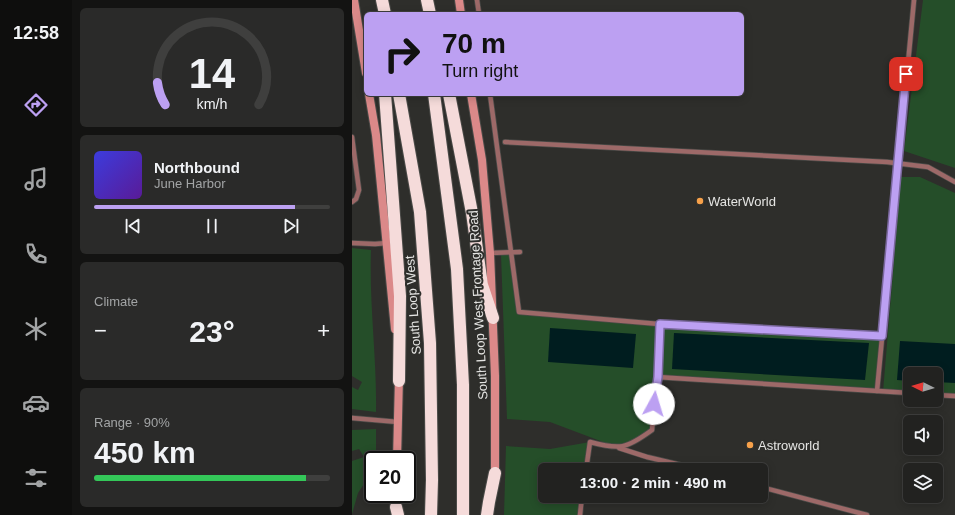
<!DOCTYPE html>
<html lang="en">
<head>
<meta charset="utf-8">
<style>
  body { margin:0; font-family:Arial,sans-serif; background:#2a2a29; color:#f1f3f6; height:100vh; display:flex; flex-direction:column; font-size:15px; white-space:nowrap }
  * { box-sizing:border-box; margin:0 }
  p { font-size:13px; color:#a2a4a5 }
  .icon { flex:none; width:22px; height:22px; fill:none; stroke:currentColor; stroke-width:2; stroke-linecap:round; stroke-linejoin:round }
  .map { position:relative; flex:1; overflow:hidden }
  .drawer { display:flex; flex-direction:column; gap:8px; padding:8px; background:#131312; width:280px }
  .drawer>* { flex:none }
  .guide { position:absolute; left:12px; top:12px; width:380px; height:84px; border-radius:6px; box-shadow:0 2px 10px #0003,0 0 0 1px #3f3f3e; background:#bca0f2; color:#111; overflow:hidden }
  .needle { width:26px; rotate:275deg }
  .tools { position:absolute; left:551px; top:367px; display:grid; gap:8px }
  .tools a { display:grid; place-items:center; width:40px; height:40px; border-radius:6px; background:#222220; box-shadow:0 2px 10px #0003,0 0 0 1px #3f3f3e; font-size:20px }
  .speed { position:absolute; left:12px; top:451px; display:flex; gap:8px; font-size:20px; font-weight:700; text-align:center }
  .speed>* { display:grid; place-content:center; width:52px; height:52px; border-radius:50%; background:#222220; box-shadow:0 2px 10px #0003,0 0 0 1px #3f3f3e; line-height:1 }
  .speed .limit { border:2px solid #111; border-radius:6px; background:#fff; color:#111 }
  .pin { position:absolute; display:grid; place-items:center; width:34px; height:34px; color:#fff; margin:-17px; border-radius:8px; box-shadow:0 2px 6px #0006 }
  .me { position:absolute; width:44px; margin:-22px; rotate:6deg; stroke-linejoin:round; filter:drop-shadow(0 0 3px #0008) }
  .turn { display:flex; align-items:center; gap:14px; height:84px; padding:0 12px; font-size:18px }
  .turn .icon { width:52px; height:52px; stroke-width:2.5 }
  .turn b { display:block; font-size:28px; line-height:34px }
  .big { font-size:30px; font-weight:700; line-height:1.1 }
  .drawer .widget { flex:1; display:flex; flex-direction:column; justify-content:center; gap:6px; min-width:0; padding:0 14px; border-radius:6px; background:#2a2a29 }
  .drawer .dial { align-items:center; gap:0 }
  .dial svg { height:104px; overflow:visible; fill:none; stroke:#3f3f3e; stroke-width:7; stroke-linecap:round; text-anchor:middle }
  .dial text { fill:#f1f3f6; stroke:none }
  .song { display:flex; align-items:center; gap:12px }
  .cover { width:48px; height:48px; border-radius:6px; background:linear-gradient(135deg,hsl(240 70% 55%),hsl(270 70% 35%)) }
  .played { height:4px; border-radius:2px; background:linear-gradient(90deg,#bca0f2 85%,#3f3f3e 85%) }
  .keys { display:flex; justify-content:space-around; direction:ltr }
  .heat { display:flex; justify-content:space-between; align-items:center; font-size:22px; direction:ltr }
  .charge { height:6px; border-radius:3px; background:linear-gradient(90deg,#34c759 90%,#3f3f3e 0) }
  .trip { position:absolute; left:186px; top:463px; width:230px; height:40px; border-radius:6px; background:#222220; box-shadow:0 2px 10px #0003,0 0 0 1px #3f3f3e; font-weight:700; line-height:40px; text-align:center }
  main { display:flex; flex:1; min-height:0 }
  .tabs { display:flex; flex-direction:column; width:72px; justify-content:space-around; align-items:center; background:#0e0e0d; color:#a2a4a5 }
  .tabs .icon { width:28px; height:28px }
  .tabs .current { color:#bca0f2 }
  .tabs b { font-size:18px; color:#f1f3f6 }
  .map>svg:first-child { display:block }
  .green { fill:#254e29 }
  .water { fill:#001d1f }
  .lines { fill:none; stroke-linecap:round; stroke-linejoin:round }
  .lane-casing { stroke:#4b4b48; stroke-width:6 }
  .secondary-casing { stroke:#4b4b48; stroke-width:10 }
  .highway-casing { stroke:#4b4b48; stroke-width:14 }
  .lane { stroke:#9d6968; stroke-width:4.5 }
  .secondary { stroke:#db8989; stroke-width:8 }
  .highway { stroke:#f5dbda; stroke-width:12 }
  .route-casing { stroke:#7a689d; stroke-width:10 }
  .route { stroke:#bca0f2; stroke-width:7 }
  .poi-dot { fill:#f7a14a; stroke:#2e2e2b; stroke-width:1.5 }
  .labels { text-anchor:middle; dominant-baseline:central; stroke-width:4; stroke-linejoin:round; paint-order:stroke }
  .poi-label { font-size:13px; fill:#e5e5e3; stroke:#2e2e2b; text-anchor:start }
  .street-label { font-size:13px; fill:#e5e5e3; stroke:#2e2e2b }
</style>
</head>
<body>
<main>
<nav class="tabs">
<b>12:58</b>
<svg class="icon current" aria-label="directions" viewBox="0 0 24 24"><path d="M12 3l9 9-9 9-9-9zM9 14v-3h6M13 9l2 2-2 2"/></svg>
<svg class="icon" aria-label="music" viewBox="0 0 24 24"><path d="M9 18V5l10-2v13"/><circle cx="6" cy="18" r="3"/><circle cx="16" cy="16" r="3"/></svg>
<svg class="icon" aria-label="phone" viewBox="0 0 24 24"><path d="M5 4h4l2 5-3 2q2 4 5 5l2-3 5 2v4C11 20 4 13 5 4z"/></svg>
<svg class="icon" aria-label="climate" viewBox="0 0 24 24"><path d="M12 3v18M4 7l16 10M4 17L20 7"/></svg>
<svg class="icon" aria-label="car" viewBox="0 0 24 24"><path d="M5 17H2v-5l4-1 3-4h7l3 4 3 1v5h-3M9 17h6M6 11h13"/><circle cx="7" cy="17" r="2"/><circle cx="17" cy="17" r="2"/></svg>
<svg class="icon" aria-label="filters" viewBox="0 0 24 24"><path d="M4 7h16M4 17h16"/><circle cx="9" cy="7" r="2"/><circle cx="15" cy="17" r="2"/></svg>
</nav>
<section class="drawer">
<div class="widget dial"><svg viewBox="0 0 100 80">
<path d="M14 69A42 42 0 1 1 86 69"/>
<path d="M14 69A42 42 0 0 1 8 52" stroke="#bca0f2"/>
<text x="50" y="56" font-size="32" font-weight="700">14</text>
<text x="50" y="72" font-size="11">km/h</text>
</svg></div>
<div class="widget">
<div class="song"><i class="cover"></i><div><b>Northbound</b><p>June Harbor</p></div></div>
<div class="played"></div>
<div class="keys"><svg class="icon" aria-label="previous" viewBox="0 0 24 24"><path d="M18 5L8 12l10 7zM5 5v14"/></svg><svg class="icon" aria-label="pause" viewBox="0 0 24 24"><path d="M8 5v14M16 5v14"/></svg><svg class="icon" aria-label="next" viewBox="0 0 24 24"><path d="M6 5l10 7-10 7zM19 5v14"/></svg></div>
</div>
<div class="widget"><p>Climate</p>
<div class="heat"><a>−</a><b class="big">23°</b><a>+</a></div>
</div>
<div class="widget"><p>Range · 90%</p><b class="big">450 km</b><div class="charge"></div></div>
</section>
<div class="map">
<svg width="603" height="515" viewBox="0 0 603 515">
  <rect width="100%" height="100%" fill="#2e2e2b"/>
  <g class="green">
    <polygon points="571,0 603,0 603,168 552,151"/>
    <polygon points="549,177 568,177 603,193 603,396 584,395 584,374 558,374 558,393 531,392"/>
    <path d="M 0,248 L 19,250 C 17,304 25,358 24,412 L 0,409 L 0,387 L 6,390 L 10,382 L 0,376 Z"/>
    <polygon points="160,253 167,312 307,324 530,337 525,391 305,377 300,430 267,448 198,422 155,419 149,255"/>
    <polygon points="24,429 24,460 21,460 21,470 6,493 0,514 0,461 12,457 7,449 0,451 0,430"/>
    <polygon points="238,442 234,470 193,470 193,496 230,496 228,515 152,515 154,446 198,449"/>
  </g>
  <g class="water">
    <polygon points="198,328 284,334 281,368 196,362"/>
    <polygon points="322,333 517,343 513,380 320,369"/>
    <polygon points="548,341 603,344 603,383 584,382 584,374 558,374 558,381 545,380"/>
  </g>
  <g class="lines">
    <g class="lane-casing">
      <g id="lane">
        <polyline points="125,0 127,14"/>
        <polyline points="138,94 167,312 307,324 305,377 558,393"/>
        <polyline points="0,137 7,190 4,199 0,202"/>
        <polyline points="153,142 535,162 576,167 603,182"/>
        <polyline points="0,243 23,244 35,243"/>
        <polyline points="138,253 168,252"/>
        <polyline points="307,324 530,337"/>
        <polyline points="525,391 562,0"/>
        <polyline points="584,395 603,396"/>
        <polyline points="0,418 46,422"/>
        <polyline points="267,448 295,457 350,470"/>
        <path d="M 234,470 L 238,442 C 268,450 274,449 300,430 L 305,377"/>
        <polyline points="409,487 515,515"/>
        <polyline points="228,515 230,496"/>
      </g>
    </g>
    <g class="secondary-casing">
      <g id="secondary">
        <polyline points="2,0 14,73"/>
        <polyline points="107,0 109,14"/>
        <polyline points="17,94 24,135 43,329"/>
        <polyline points="119,94 130,160 138,253 143,376 143,478"/>
        <polyline points="45,460 47,377"/>
        <polyline points="44,512 44,494"/>
      </g>
    </g>
    <g class="highway-casing">
      <g id="highway">
        <polyline points="30,0 33,14"/>
        <polyline points="75,0 78,14"/>
        <polyline points="33,94 48,296 47,381"/>
        <polyline points="47,94 68,212 78,343 80,480 79,515"/>
        <polyline points="82,94 105,269 111,385 111,515"/>
        <polyline points="97,94 120,213 130,285 141,318"/>
        <polyline points="44,507 46,515"/>
        <polyline points="135,515 137,502 143,473"/>
      </g>
    </g>
    <use href="#lane" class="lane"/>
    <use href="#secondary" class="secondary"/>
    <use href="#highway" class="highway"/>
  </g>
  <g class="lines">
    <g class="route-casing">
      <polyline id="route" points="302,404 306,377 308,324 530,336 554,74"/>
    </g>
    <use href="#route" class="route"/>
  </g>
  <g class="poi-dot">
    <circle cx="348" cy="201" r="4"/>
    <circle cx="398" cy="445" r="4"/>
  </g>
  <g class="labels">
    <g class="poi-label">
      <text x="356" y="201">WaterWorld</text>
      <text x="406" y="445">Astroworld</text>
    </g>
    <g class="street-label">
      <text transform="translate(61 305) rotate(-94)">South Loop West</text>
      <text transform="translate(126 305) rotate(-93)">South Loop West Frontage Road</text>
    </g>
  </g>
</svg>
<div class="tools">
<a><svg class="needle" viewBox="-14 -14 28 28"><path d="M0-13l5 13h-10z" fill="#e53935"/><path d="M0 13l5-13h-10z" fill="#a2a4a5"/></svg></a>
<a><svg class="icon" aria-label="sound" viewBox="0 0 24 24"><path d="M4 9h4l5-4v14l-5-4H4zM17 9q2 3 0 6"/></svg></a>
<a><svg class="icon" aria-label="layers" viewBox="0 0 24 24"><path d="M12 4l9 5-9 5-9-5zM3 14l9 5 9-5"/></svg></a>
</div>
<div class="speed"><div class="limit">20</div></div>
<div class="pin" style="left:554px;top:74px;background:#d93025"><svg class="icon" aria-label="arrive" viewBox="0 0 24 24"><path d="M6 21V4h12l-3 4 3 4H6"/></svg></div>
<svg class="me" style="left:302px;top:404px" viewBox="-20 -20 40 40"><circle r="19" fill="#fff"/><path d="M0-13L10 11 0 6-10 11z" fill="#bca0f2"/></svg>
<div class="trip">13:00 · 2 min · 490 m</div>
<div class="guide">
<div class="turn"><svg class="icon" aria-label="right" viewBox="0 0 24 24"><path d="M7 20v-9h11M14 6l5 5-5 5"/></svg><div><b>70 m</b>Turn right</div></div>
</div>
</div>
</main>
</body>
</html>
